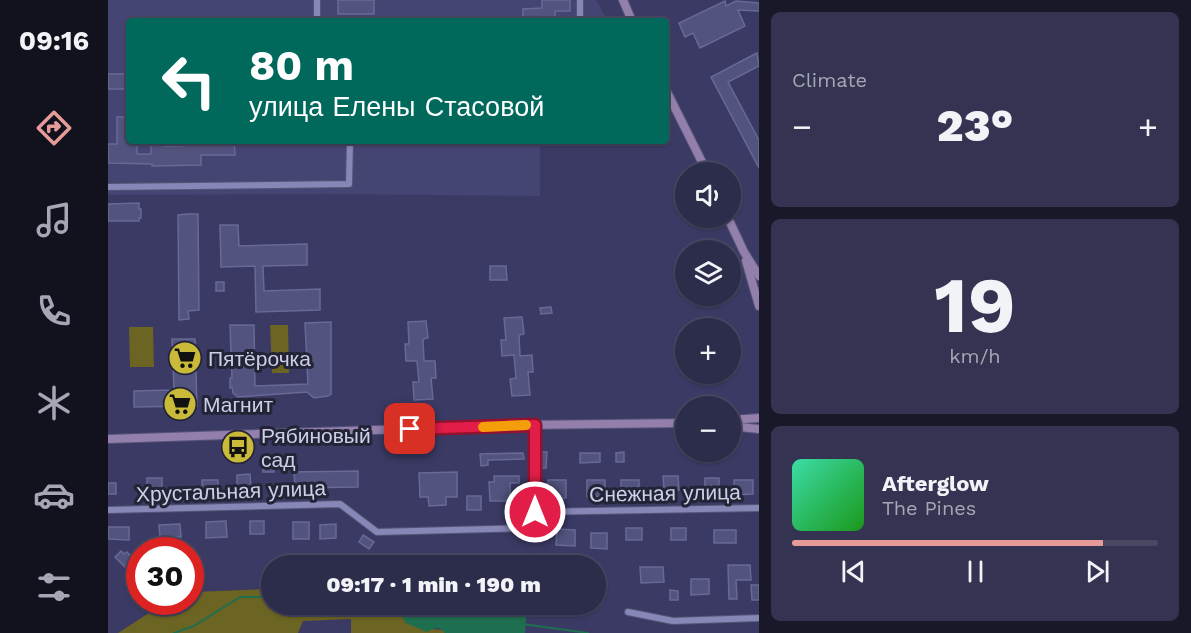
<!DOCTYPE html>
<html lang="en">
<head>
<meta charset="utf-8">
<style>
  body { margin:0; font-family:"Work Sans",sans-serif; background:#343452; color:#f1f3f6; height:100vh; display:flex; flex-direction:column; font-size:22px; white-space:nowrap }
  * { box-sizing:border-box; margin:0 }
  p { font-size:20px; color:#a6a7b5 }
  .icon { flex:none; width:33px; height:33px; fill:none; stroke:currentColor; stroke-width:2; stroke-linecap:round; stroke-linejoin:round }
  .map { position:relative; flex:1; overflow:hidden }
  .sheet { display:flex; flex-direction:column; gap:12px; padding:12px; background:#181829; width:432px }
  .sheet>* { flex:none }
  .hud { position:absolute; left:18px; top:18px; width:543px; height:126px; border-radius:6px; box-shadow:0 2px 4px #0004,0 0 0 2px #484863; background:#00695c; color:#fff; overflow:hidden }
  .fabs { position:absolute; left:567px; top:162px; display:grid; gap:12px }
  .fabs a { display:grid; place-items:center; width:66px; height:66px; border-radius:50%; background:#2c2c4b; box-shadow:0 2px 4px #0004,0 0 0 2px #484863; font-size:30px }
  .speed { position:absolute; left:18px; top:537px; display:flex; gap:12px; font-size:30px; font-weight:700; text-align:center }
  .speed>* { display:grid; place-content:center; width:78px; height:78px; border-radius:50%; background:#2c2c4b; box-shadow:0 2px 4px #0004,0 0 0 2px #484863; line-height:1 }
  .speed .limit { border:9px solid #d22; background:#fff; color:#111 }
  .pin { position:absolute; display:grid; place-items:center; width:51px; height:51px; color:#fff; margin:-26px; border-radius:12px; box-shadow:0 3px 9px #0006 }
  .me { position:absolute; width:66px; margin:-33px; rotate:0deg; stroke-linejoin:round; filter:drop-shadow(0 0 4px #0008) }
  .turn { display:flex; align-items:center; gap:21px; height:126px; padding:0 24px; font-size:27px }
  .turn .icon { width:78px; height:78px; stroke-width:2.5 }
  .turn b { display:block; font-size:42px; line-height:51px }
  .big { font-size:45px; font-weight:800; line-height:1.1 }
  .sheet .tile { flex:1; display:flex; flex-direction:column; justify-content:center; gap:9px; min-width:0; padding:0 21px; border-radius:9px; background:#343452 }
  .sheet .dial { align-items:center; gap:0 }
  .dial b { font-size:78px; line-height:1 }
  .song { display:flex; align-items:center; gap:18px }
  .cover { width:72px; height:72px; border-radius:9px; background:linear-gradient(135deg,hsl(160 70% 55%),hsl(120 70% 35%)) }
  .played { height:6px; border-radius:3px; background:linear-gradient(90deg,#e69b98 85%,#484863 85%) }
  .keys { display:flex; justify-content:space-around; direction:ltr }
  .heat { display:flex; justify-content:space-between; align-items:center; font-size:33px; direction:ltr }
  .trip { position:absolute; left:153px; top:555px; width:345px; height:60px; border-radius:30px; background:#2c2c4b; box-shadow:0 2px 4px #0004,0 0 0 2px #484863; font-weight:800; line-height:60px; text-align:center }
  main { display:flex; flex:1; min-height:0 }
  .dock { display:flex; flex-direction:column; width:108px; justify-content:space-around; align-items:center; background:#12121e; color:#a6a7b5 }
  .dock .icon { width:42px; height:42px }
  .dock .active { color:#e69b98 }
  .dock b { font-size:27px; color:#f1f3f6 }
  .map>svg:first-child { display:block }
  .built { fill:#454574 }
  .green { fill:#6b6422 }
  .water { fill:#1e6f4f }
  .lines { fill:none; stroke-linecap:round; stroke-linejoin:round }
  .stream { stroke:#1e6f4f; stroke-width:2 }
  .building { fill:#52537e; stroke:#686996; stroke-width:1.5 }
  .street-casing { stroke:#555477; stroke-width:8 }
  .secondary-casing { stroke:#555477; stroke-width:10 }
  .street { stroke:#8687b6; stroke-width:6 }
  .secondary { stroke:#927fac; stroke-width:8 }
  .route-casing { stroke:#92132f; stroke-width:15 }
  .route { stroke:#e11d48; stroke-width:10 }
  .slow { stroke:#f59e0b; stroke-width:10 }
  .labels { text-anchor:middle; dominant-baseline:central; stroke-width:6; stroke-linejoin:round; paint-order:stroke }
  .poi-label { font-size:21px; fill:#cdcfe8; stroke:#242437; text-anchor:start }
  .street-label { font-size:21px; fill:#cdcfe8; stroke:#242437 }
</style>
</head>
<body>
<main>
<nav class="dock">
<b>09:16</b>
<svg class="icon active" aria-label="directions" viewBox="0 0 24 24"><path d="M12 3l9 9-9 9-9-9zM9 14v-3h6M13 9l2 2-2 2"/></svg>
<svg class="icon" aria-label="music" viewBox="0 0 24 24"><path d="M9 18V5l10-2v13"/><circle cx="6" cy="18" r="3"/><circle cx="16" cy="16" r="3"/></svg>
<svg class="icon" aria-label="phone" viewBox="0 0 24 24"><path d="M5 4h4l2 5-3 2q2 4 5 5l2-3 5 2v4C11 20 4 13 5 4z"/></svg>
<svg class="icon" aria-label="climate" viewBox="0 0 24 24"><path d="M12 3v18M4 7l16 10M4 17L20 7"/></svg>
<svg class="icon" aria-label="car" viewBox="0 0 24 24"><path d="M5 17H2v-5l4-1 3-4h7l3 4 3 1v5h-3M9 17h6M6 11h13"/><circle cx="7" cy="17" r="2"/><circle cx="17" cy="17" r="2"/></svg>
<svg class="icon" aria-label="filters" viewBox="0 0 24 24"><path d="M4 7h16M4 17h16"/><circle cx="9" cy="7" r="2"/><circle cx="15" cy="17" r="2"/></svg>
</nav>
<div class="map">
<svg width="651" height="633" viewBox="0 0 651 633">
  <rect width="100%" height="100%" fill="#3b3a64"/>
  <polygon class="built" points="0,0 488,0 500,21 21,21 21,141 432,141 432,196 229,194 0,195"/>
  <g class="green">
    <polygon points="162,325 180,325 181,373 164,373"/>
    <polygon points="21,327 45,327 46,367 22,367"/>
    <polygon points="162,589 164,604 243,604 251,607 254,605 262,605 281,614 287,613 324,629 335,630 337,633 243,633 243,619 195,621 190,633 10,633 58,602 82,602 83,592"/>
  </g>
  <g class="water">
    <polygon points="347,553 352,565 322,565 341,554"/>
    <polygon points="391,556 424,557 423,565 353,565 373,557"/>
    <path d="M 262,605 L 419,605 L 417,633 L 337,633 C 332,626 325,628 319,632 L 298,623 L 294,617 L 290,617 L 287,613 L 281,614 Z"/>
  </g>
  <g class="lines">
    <g class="stream">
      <polyline points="414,624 480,633"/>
      <polyline points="66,633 86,626 132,597 164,597"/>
    </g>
  </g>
  <g class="building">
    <rect x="230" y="0" width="36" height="14"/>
    <polygon points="434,0 462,0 462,11 447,11 447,21 415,21 415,9 434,8"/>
    <polygon points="617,1 618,6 628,1 651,3 651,11 630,10 637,26 592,48 585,33 577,37 571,23"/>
    <polygon points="649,53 651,66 620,82 651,140 651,168 603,77"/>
    <rect x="0" y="74" width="21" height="15"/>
    <polygon points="9,117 21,117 21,141 29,141 29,154 43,154 43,144 56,144 56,146 74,146 74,141 126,141 127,155 93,155 93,165 44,166 44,164 0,163 0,144 9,144"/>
    <polygon points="31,203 31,209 33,209 33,218 31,218 31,221 0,221 0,204"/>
    <polygon points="80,214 90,214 91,310 80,311 81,319 71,320 70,215"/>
    <polygon points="112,225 130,225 131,246 199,244 199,265 155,266 156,291 212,289 212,310 148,312 147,266 113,267"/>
    <polygon points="382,266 398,266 399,280 382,280"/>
    <rect x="108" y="282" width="8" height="9"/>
    <polygon points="443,307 444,313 433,314 432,308"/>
    <polygon points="414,317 416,334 411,335 412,356 424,355 425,372 420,372 422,395 404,396 402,379 408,378 406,355 394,356 393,340 398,340 396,318"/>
    <polygon points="318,321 320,338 315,339 316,361 327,361 328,378 323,378 325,399 306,400 305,382 311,382 309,361 298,361 297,344 301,344 300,322"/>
    <polygon points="223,322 223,394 220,396 206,398 199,392 130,397 125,393 124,387 122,388 122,378 124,378 122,325 146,325 147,386 200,384 197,323"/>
    <polygon points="64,339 87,339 89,406 26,407 26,391 66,390"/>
    <polygon points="432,452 439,452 438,468 432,468"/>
    <polygon points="516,452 516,462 508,462 508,453"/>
    <polygon points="415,453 416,459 380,460 380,465 373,466 372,454"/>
    <polygon points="472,453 492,453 492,462 472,463"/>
    <rect x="155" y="464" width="11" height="8"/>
    <polygon points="250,471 250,487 187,488 186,472"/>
    <polygon points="349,472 349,497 338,497 338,505 321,506 320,497 312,497 311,473"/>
    <polygon points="142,474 143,487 129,487 129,475"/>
    <polygon points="386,476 411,476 411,483 402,483 402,501 382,501 381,482 386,482"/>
    <polygon points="555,476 570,476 571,490 556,490"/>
    <rect x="39" y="478" width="15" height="12"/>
    <rect x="597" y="478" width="14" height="12"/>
    <rect x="94" y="480" width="16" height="13"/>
    <rect x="440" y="480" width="18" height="18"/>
    <polygon points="479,480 497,480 497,496 479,497"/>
    <rect x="513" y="480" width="18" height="15"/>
    <polygon points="626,480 645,480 645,494 626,495"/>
    <rect x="0" y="483" width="8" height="11"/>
    <rect x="544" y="490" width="8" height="10"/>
    <rect x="67" y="492" width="8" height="9"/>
    <rect x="359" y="496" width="14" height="14"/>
    <polygon points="118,521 119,537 98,538 98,522"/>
    <rect x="142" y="521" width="14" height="13"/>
    <rect x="185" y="522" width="16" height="17"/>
    <polygon points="72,524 73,537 52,537 51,525"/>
    <polygon points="228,524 228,538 212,539 212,525"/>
    <polygon points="0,527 21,527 21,540 0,539"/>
    <rect x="518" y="528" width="16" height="12"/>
    <rect x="563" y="528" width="15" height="12"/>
    <polygon points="449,529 467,530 467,546 448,545"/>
    <rect x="606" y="530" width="22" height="13"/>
    <polygon points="483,533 499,533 499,549 483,548"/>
    <polygon points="255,535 266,542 261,549 251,542"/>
    <polygon points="13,551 16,554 19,552 25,559 17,567 7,557"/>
    <polygon points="620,565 642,565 643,580 628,580 629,599 621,599"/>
    <polygon points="532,567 555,567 556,582 533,583"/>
    <polygon points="583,579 601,579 601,594 583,595"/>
    <polygon points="643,585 651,585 651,600 644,600"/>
    <polygon points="562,590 570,591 570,600 562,600"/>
  </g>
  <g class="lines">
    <g class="street-casing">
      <g id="street">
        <polyline points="209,0 209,21"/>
        <polyline points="472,0 472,21"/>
        <polyline points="0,187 241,184 242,141"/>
        <polyline points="0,510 232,504 269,532 417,528 425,521 427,512 427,425"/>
        <polyline points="427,512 651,508"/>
        <polyline points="520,612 565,621 651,618"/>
      </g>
    </g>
    <g class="secondary-casing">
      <g id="secondary">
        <polyline points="515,0 524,21"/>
        <polyline points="558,90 599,172"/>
        <polyline points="620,218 636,252 651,276"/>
        <polyline points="638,261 651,306"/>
        <polyline points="622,420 651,418"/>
        <polyline points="622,426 651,429"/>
        <polyline points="0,439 414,425 578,423"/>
      </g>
    </g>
    <use href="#street" class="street"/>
    <use href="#secondary" class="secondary"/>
  </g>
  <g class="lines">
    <g class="route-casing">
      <polyline id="route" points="302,429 427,425 427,512"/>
    </g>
    <use href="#route" class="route"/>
    <polyline class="slow" points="375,427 418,425"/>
  </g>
  <defs>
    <g id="supermarket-disc" transform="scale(1.725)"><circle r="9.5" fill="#c9ba3a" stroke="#242437"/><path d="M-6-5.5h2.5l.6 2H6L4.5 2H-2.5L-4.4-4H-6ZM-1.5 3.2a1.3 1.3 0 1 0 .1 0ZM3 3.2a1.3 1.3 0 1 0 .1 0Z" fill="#111"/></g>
    <g id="bus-disc" transform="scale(1.725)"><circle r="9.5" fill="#c9ba3a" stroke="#242437"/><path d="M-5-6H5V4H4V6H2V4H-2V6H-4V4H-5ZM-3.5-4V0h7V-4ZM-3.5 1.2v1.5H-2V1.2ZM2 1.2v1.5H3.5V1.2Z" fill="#111"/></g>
  </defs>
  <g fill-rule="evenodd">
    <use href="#supermarket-disc" x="77" y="358"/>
    <use href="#supermarket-disc" x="72" y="404"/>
    <use href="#bus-disc" x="130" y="447"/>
  </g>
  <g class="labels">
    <g class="poi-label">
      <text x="100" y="358">Пятёрочка</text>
      <text x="95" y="404">Магнит</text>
      <text x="153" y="435">Рябиновый<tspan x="153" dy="24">сад</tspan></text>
    </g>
    <g class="street-label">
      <text transform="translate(123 491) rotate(-2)">Хрустальная улица</text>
      <text transform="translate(557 493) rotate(-1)">Снежная улица</text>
    </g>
  </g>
</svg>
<div class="fabs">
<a><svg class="icon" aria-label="sound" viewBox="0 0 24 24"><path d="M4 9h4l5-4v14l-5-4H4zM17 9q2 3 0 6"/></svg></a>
<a><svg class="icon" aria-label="layers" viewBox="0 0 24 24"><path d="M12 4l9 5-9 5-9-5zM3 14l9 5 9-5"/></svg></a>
<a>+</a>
<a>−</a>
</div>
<div class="speed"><div class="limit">30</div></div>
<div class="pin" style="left:302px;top:429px;background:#d93025"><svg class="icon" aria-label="arrive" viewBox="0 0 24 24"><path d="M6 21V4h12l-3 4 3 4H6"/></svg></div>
<svg class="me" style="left:427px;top:512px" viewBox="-20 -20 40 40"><circle r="17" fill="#e11d48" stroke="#fff" stroke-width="3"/><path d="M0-11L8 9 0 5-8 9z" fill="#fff"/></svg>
<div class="trip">09:17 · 1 min · 190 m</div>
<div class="hud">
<div class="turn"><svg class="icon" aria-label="left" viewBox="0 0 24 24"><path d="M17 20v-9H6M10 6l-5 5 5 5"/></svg><div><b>80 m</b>улица Елены Стасовой</div></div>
</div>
</div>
<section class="sheet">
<div class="tile"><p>Climate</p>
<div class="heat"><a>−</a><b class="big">23°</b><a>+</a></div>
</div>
<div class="tile dial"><b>19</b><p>km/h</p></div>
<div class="tile">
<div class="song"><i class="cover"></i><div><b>Afterglow</b><p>The Pines</p></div></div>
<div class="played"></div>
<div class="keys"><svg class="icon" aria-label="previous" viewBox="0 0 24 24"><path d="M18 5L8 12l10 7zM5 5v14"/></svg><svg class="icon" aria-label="pause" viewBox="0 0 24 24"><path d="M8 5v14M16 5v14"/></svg><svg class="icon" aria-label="next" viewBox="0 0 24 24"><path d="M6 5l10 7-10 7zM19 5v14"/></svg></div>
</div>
</section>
</main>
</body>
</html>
